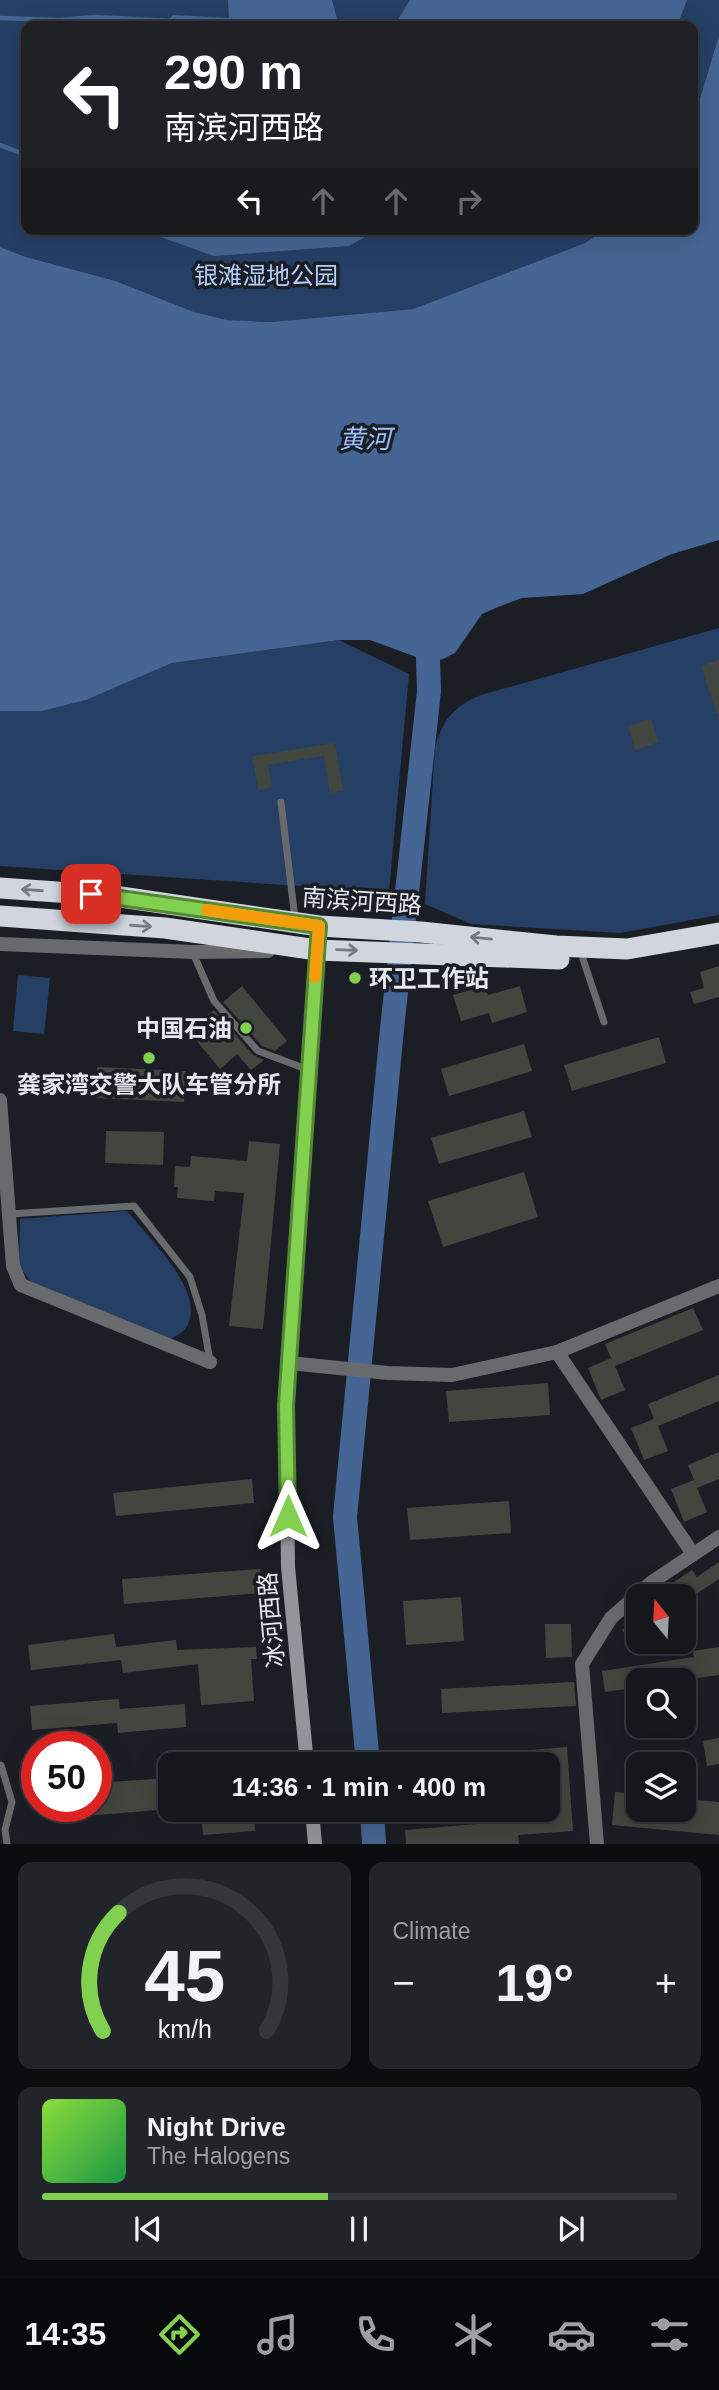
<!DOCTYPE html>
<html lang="en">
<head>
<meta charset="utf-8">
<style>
  body { margin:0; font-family:Helvetica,"Noto Sans SC",sans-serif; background:#212429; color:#f1f3f6; height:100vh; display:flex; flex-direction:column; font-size:26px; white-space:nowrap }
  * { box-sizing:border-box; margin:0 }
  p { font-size:23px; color:#9d9fa3 }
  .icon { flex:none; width:38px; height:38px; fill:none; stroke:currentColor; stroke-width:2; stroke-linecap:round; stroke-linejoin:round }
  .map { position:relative; height:1844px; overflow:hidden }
  .sheet { display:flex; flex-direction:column; gap:18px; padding:18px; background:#0b0d0f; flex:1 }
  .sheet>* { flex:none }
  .hud { position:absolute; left:21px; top:21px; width:677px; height:214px; border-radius:14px; box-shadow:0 7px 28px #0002,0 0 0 2px #33363b; background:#202124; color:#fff; overflow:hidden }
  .needle { width:46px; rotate:342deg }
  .buttons { position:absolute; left:626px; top:1584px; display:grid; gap:14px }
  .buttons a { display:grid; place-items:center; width:70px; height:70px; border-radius:14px; background:#14171c; box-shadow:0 7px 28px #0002,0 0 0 2px #33363b; font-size:35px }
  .speed { position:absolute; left:21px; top:1731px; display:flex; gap:14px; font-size:35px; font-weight:700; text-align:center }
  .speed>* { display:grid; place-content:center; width:91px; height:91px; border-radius:50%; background:#14171c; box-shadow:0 7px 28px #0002,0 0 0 2px #33363b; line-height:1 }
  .speed .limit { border:10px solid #d22; background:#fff; color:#111 }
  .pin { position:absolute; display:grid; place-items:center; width:60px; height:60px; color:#fff; margin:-30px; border-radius:14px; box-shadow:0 4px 10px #0006 }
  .me { position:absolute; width:77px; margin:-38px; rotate:0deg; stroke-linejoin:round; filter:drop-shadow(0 0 5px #0008) }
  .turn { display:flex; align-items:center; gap:24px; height:147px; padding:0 28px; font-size:32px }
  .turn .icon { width:91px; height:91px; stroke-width:2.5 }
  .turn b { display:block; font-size:49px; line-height:60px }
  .lanes { display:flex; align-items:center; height:66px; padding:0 28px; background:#0003; justify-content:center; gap:35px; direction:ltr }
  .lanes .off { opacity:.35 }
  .big { font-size:52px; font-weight:700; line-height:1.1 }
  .sheet .tile { flex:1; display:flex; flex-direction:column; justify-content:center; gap:10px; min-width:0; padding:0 24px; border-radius:14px; background:#212429 }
  .sheet .dial { align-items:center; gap:0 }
  .dial svg { height:182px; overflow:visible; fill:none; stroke:#33363b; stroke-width:7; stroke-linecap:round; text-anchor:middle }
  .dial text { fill:#f1f3f6; stroke:none }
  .song { display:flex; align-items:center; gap:21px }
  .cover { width:84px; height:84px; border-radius:10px; background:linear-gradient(135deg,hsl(90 70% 55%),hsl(140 70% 35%)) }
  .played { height:7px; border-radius:4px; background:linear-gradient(90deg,#82d04f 45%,#33363b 45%) }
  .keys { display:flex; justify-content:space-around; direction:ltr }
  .heat { display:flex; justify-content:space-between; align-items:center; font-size:38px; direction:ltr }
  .sheet .tiles { flex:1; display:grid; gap:18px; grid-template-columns:1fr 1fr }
  .tile:last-child { grid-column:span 2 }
  .trip { position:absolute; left:158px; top:1752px; width:402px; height:70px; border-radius:14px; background:#14171c; box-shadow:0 7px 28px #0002,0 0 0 2px #33363b; font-weight:700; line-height:70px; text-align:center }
  .tab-bar { display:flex; height:112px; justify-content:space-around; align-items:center; background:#08090b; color:#9d9fa3 }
  .tab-bar .icon { width:49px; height:49px }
  .tab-bar .on { color:#82d04f }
  .tab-bar b { font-size:32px; color:#f1f3f6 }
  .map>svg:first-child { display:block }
  .green { fill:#263f65 }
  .water { fill:#456594 }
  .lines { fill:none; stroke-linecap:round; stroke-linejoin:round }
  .stream { stroke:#456594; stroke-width:4.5 }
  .river { stroke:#456594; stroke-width:24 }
  .building { fill:#41463f }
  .lane { stroke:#686a6e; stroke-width:7 }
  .street { stroke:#686a6e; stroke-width:14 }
  .secondary { stroke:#92969b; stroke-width:14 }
  .highway { stroke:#d1d6de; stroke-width:21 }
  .oneway { stroke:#767a82 }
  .route-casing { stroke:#548733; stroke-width:18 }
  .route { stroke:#82d04f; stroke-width:12 }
  .slow { stroke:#f59e0b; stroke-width:12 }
  .poi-dot { fill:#82d04f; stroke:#1b1f25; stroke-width:2.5 }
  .labels { text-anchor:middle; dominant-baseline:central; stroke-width:7; stroke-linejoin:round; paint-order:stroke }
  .park-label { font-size:24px; fill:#b3d0fc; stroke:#1b1f25 }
  .street-label { font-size:24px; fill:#e6e8ed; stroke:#1b1f25 }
  .poi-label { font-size:24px; font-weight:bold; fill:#e6e8ed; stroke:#1b1f25; text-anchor:start }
  .water-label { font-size:26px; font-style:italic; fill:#9ac1fb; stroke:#1b1f25 }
</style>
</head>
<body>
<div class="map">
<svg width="719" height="1844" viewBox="0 0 719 1844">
  <rect width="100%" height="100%" fill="#1b1f25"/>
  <g class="green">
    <polygon points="0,0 719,0 719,35 693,122 693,26 26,26 26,229 606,229 585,243 413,309 272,322 227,320 194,312 116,281 26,257 0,247"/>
    <path d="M 719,628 L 719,915 L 620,933 L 471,924 L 425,904 L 435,748 C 442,720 454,706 481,695 Z"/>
    <polygon points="339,640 409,674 389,892 0,866 0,711 42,711 86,700 172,663"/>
    <polygon points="18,975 50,978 44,1034 13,1031"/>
    <path d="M 127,1211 C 148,1237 208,1293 186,1328 C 183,1333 173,1337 168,1341 L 30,1281 L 19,1266 L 20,1219 Z"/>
  </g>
  <g class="water">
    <polygon points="228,0 332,0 339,26 164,25 173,15 229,18"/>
    <polygon points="410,0 687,0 677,26 394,26"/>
    <polygon points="719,35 719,540 672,554 583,594 522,598 498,607 482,614 455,653 443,659 430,662 370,640 339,640 172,663 86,700 42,711 0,711 0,247 26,257 116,281 194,312 227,320 271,322 413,309 585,243 606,229 693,229 693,122"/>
    <polygon points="138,229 379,229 349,246 214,256"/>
  </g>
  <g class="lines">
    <g class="stream">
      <polyline points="0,18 60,20 94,17 173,21"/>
      <polyline points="0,145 26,155"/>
    </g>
    <g class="river">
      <polyline points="368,1764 345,1517 392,1029 429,691 427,629"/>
      <polyline points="372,1810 374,1844"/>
    </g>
  </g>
  <g class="building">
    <polygon points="719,660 719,714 717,714 701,666"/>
    <polygon points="651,719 659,742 635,750 628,726"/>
    <polygon points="335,743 343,791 330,793 324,756 268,765 272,787 258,790 252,756"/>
    <polygon points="719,966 719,997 694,1004 690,992 704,988 700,972"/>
    <polygon points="242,986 287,1041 275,1051 262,1046 223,1002"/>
    <polygon points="485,986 488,995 520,986 527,1012 492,1023 489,1013 461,1021 453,995"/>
    <polygon points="214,1010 253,1055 264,1060 251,1070 237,1054 220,1069 185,1027 200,1015 203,1018"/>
    <polygon points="659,1037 666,1063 572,1091 564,1065"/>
    <polygon points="524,1044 532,1071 449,1096 441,1069"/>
    <polygon points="97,1067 186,1071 184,1102 95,1098"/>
    <polygon points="524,1111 532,1137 439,1164 431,1138"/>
    <polygon points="106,1131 164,1132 163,1165 105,1163"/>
    <polygon points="249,1141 280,1144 263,1329 229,1326 244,1193 215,1191 214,1201 177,1198 178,1187 174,1187 175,1166 190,1167 191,1156 247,1161"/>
    <polygon points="524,1172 538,1217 443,1247 428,1201"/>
    <polygon points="693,1308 703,1330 615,1366 625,1390 601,1400 588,1368 611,1358 605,1344"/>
    <polygon points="719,1375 719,1401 658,1426 668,1451 644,1460 631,1428 654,1419 648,1404"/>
    <polygon points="548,1383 550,1415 449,1422 446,1391"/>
    <polygon points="719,1452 719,1479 697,1488 707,1512 684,1522 671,1489 694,1480 688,1465"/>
    <polygon points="252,1479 254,1503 116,1516 113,1493"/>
    <polygon points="509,1501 511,1533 410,1540 407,1508"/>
    <polygon points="719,1562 719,1579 684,1602 684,1596 653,1596 692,1570 697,1577"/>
    <polygon points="260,1569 262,1593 124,1604 122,1579"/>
    <polygon points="461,1597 464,1641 406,1645 403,1601"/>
    <polygon points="639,1618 639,1655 622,1630"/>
    <polygon points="545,1624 571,1624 572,1657 546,1658"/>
    <polygon points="114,1634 116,1647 176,1640 177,1650 256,1647 257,1659 251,1659 254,1701 201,1705 198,1664 123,1673 121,1660 31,1670 28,1645"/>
    <polygon points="719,1647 719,1675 683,1680 639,1680 639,1687 605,1692 602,1671 694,1657 693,1651"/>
    <polygon points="574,1682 576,1706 442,1713 441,1689"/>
    <polygon points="119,1699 120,1709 185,1704 186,1727 118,1733 117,1723 32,1730 30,1706"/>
    <polygon points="719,1738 719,1764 707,1766 703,1741"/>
    <polygon points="567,1747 573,1831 518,1835 519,1844 406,1844 405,1830 525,1820 524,1810 548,1810 548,1764 520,1764 519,1751"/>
    <polygon points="168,1778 170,1809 61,1818 60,1806 96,1806 96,1783"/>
    <polygon points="615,1792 639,1794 639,1810 684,1810 684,1799 719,1802 719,1835 612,1825"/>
    <polygon points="201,1810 254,1810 255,1831 203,1835"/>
  </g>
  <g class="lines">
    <g class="lane">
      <polyline points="281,802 295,919"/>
      <polyline points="193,953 214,1001 258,1051 309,1070"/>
      <polyline points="583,959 604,1022"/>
      <polyline points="9,1214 134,1206 190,1277 202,1315 210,1361"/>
      <polyline points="1,1765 12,1802 5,1830 7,1844"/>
    </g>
    <g class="street">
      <polyline points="0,944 193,952 268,951"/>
      <polyline points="0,1100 13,1266 21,1285 210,1362"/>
      <polyline points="289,1363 388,1373 452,1375 557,1352"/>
      <polyline points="693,1554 557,1352 719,1286"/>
      <polyline points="597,1844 582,1664 611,1618 652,1582 719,1537"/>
    </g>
    <g class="secondary">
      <polyline points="307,1764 288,1567 286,1405 319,926"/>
      <polyline points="312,1810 315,1844"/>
    </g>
    <g class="highway">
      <polyline points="0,888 114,896 319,926 421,932 556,946 627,949 719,933"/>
      <polyline points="0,916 165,928 317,950 559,959"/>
    </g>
  </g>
  <defs><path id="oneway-shaft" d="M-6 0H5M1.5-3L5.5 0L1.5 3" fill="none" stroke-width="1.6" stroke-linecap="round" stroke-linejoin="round" transform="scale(1.75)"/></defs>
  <g class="oneway">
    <use href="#oneway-shaft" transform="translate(32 890) rotate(-176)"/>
    <use href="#oneway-shaft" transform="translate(141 926) rotate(4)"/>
    <use href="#oneway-shaft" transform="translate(481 938) rotate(-174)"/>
    <use href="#oneway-shaft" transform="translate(347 950) rotate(2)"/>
  </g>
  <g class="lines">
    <g class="route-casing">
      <polyline id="route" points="91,894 319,926 286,1405 288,1516"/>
    </g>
    <use href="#route" class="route"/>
    <polyline class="slow" points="207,910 319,926 315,977"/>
  </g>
  <g class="poi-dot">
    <circle cx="355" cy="978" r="7"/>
    <circle cx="246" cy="1028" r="7"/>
    <circle cx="149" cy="1058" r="7"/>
  </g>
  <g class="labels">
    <g class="park-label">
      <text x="266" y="275">银滩湿地公园</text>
    </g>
    <g class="street-label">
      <text transform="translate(362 901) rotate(4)">南滨河西路</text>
      <text transform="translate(271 1620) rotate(-95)">冰河西路</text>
    </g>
    <g class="poi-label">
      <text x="369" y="978">环卫工作站</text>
      <text x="232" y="1028" text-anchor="end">中国石油</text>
      <text x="149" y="1084" text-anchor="middle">龚家湾交警大队车管分所</text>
    </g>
    <g class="water-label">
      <text x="365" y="439">黄河</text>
    </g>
  </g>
</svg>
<div class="buttons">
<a><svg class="needle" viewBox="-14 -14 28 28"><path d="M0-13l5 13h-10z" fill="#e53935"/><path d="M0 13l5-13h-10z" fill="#9d9fa3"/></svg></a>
<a><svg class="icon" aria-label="search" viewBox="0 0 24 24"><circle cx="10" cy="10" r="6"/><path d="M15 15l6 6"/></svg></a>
<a><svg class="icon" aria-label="layers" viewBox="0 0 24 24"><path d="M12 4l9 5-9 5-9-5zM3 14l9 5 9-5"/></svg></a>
</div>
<div class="speed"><div class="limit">50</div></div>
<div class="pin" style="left:91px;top:894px;background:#d93025"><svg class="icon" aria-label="arrive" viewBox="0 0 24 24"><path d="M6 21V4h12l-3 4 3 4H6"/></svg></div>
<svg class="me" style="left:288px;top:1516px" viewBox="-20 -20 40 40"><path d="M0-17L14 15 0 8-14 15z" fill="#82d04f" stroke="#fff" stroke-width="4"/></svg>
<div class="trip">14:36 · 1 min · 400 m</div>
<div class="hud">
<div class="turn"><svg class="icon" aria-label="left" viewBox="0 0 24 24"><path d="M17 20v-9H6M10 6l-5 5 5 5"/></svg><div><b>290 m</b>南滨河西路</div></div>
<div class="lanes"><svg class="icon" aria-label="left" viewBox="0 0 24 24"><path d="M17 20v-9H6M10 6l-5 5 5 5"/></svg><svg class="icon off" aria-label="ahead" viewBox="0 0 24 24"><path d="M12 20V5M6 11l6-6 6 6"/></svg><svg class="icon off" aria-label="ahead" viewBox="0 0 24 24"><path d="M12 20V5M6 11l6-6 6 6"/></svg><svg class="icon off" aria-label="right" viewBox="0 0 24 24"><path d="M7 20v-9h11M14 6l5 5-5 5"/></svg></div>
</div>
</div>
<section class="sheet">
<div class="tiles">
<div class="tile dial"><svg viewBox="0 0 100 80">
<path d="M14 69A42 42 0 1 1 86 69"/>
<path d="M14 69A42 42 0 0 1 21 17" stroke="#82d04f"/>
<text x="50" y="56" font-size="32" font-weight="700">45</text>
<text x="50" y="72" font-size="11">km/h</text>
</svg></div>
<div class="tile"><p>Climate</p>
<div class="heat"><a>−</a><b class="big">19°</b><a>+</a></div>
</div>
<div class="tile">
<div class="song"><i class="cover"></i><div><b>Night Drive</b><p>The Halogens</p></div></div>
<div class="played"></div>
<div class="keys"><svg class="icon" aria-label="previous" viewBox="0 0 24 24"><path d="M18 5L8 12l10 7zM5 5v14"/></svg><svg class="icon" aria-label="pause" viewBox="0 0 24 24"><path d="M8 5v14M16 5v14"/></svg><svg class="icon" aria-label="next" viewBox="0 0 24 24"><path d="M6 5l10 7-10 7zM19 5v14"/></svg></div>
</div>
</div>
</section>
<nav class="tab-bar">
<b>14:35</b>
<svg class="icon on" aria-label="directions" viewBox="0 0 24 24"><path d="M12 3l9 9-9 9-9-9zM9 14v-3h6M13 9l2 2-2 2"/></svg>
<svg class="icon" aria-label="music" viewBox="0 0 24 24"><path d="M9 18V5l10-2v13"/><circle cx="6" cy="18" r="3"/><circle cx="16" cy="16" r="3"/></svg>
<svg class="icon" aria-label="phone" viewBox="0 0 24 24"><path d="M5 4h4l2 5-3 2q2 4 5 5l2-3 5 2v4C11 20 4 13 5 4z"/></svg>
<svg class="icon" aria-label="climate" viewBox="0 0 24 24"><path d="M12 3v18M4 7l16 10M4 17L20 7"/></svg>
<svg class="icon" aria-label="car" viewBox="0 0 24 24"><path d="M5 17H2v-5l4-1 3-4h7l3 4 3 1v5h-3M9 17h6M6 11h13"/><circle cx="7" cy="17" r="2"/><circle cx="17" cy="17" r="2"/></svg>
<svg class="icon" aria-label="filters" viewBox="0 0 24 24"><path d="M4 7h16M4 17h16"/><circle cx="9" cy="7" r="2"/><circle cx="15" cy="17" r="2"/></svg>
</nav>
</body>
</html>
